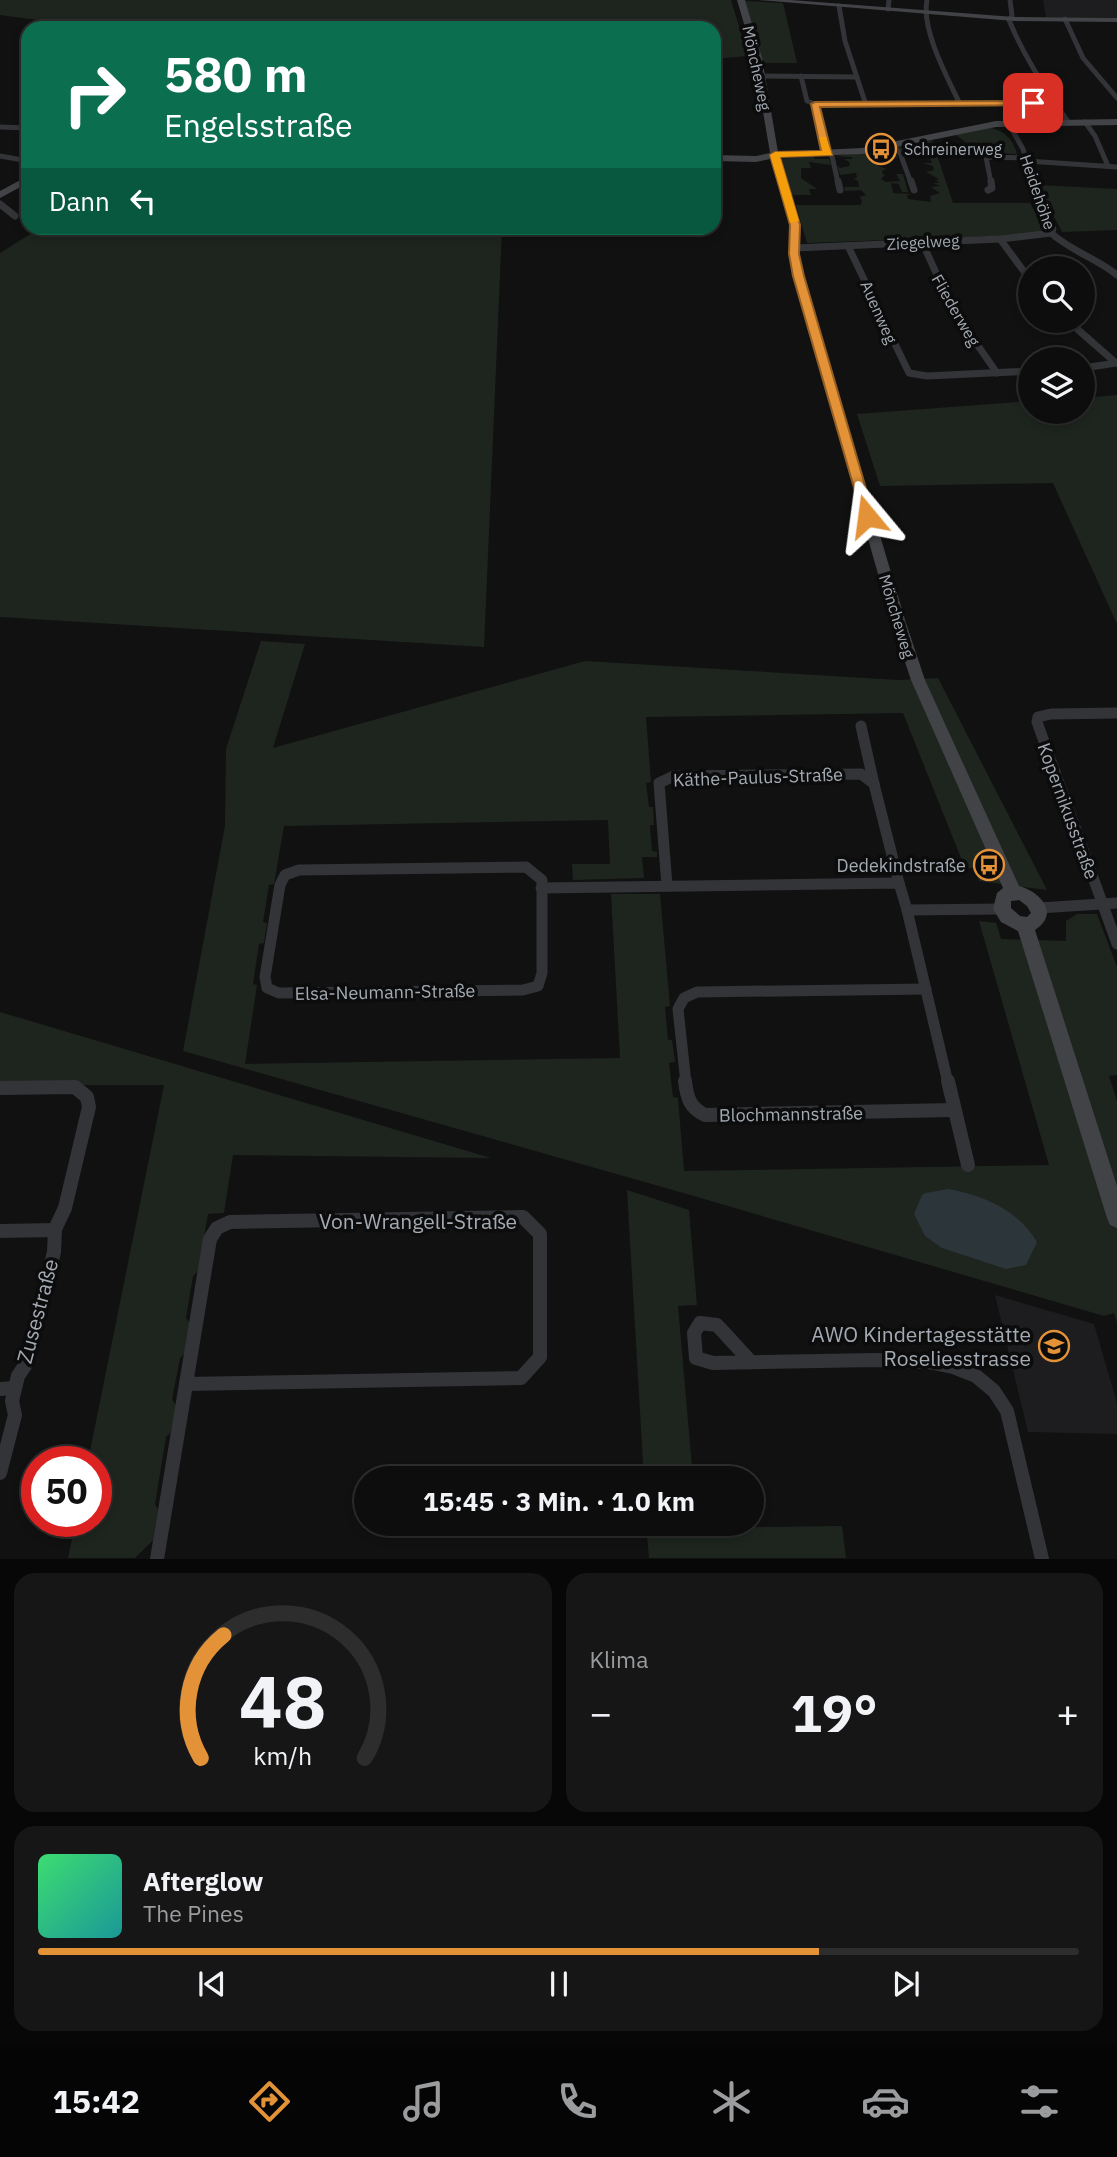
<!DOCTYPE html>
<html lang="de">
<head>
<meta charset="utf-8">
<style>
  body { margin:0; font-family:"IBM Plex Sans",sans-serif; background:#161617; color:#f1f3f6; height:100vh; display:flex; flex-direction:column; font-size:26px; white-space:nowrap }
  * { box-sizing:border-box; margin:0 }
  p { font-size:23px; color:#9a9c9e }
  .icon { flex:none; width:38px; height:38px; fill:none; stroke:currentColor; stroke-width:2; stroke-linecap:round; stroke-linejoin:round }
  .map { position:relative; height:1559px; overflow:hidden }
  .drawer { display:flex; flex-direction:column; gap:14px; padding:14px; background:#070708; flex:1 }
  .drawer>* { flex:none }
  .banner { position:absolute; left:21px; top:21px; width:700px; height:214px; border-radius:21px; box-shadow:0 4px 10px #0003,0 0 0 2px #2d2d2e; background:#0b6e4f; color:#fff; overflow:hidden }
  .tools { position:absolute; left:1018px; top:256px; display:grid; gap:14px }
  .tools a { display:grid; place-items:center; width:77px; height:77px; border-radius:50%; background:#0d0d0e; box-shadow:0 4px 10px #0003,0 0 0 2px #2d2d2e; font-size:35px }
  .speed { position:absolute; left:21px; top:1446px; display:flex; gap:14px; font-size:35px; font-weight:700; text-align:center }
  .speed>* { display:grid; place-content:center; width:91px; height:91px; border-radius:50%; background:#0d0d0e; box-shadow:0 4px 10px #0003,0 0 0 2px #2d2d2e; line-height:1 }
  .speed .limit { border:10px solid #d22; background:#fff; color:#111 }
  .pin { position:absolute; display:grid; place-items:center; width:60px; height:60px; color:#fff; margin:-30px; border-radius:14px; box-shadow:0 4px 10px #0006 }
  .me { position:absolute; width:77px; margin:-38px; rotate:344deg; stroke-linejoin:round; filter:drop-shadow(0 0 5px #0008) }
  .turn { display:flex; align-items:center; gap:24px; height:147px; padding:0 28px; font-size:32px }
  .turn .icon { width:91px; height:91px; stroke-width:2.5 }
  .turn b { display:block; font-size:49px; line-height:60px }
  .then { display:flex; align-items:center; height:66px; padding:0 28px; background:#0003; gap:14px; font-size:26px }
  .big { font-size:52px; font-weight:700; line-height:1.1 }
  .drawer .widget { flex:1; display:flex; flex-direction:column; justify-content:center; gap:10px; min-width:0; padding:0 24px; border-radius:21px; background:#161617 }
  .drawer .dial { align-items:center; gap:0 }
  .dial svg { height:182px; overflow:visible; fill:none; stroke:#2d2d2e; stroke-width:7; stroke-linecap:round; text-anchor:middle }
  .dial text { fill:#f1f3f6; stroke:none }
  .song { display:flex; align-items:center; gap:21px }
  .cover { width:84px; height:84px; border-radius:10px; background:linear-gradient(135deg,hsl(140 70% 55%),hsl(180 70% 35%)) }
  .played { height:7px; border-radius:4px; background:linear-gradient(90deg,#e39238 75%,#2d2d2e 75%) }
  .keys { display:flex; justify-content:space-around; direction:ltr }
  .heat { display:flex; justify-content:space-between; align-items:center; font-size:38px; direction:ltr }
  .drawer .tiles { flex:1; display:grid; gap:14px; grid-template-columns:1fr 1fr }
  .widget:last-child { grid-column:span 2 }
  .trip { position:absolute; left:354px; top:1466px; width:410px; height:70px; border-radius:35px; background:#0d0d0e; box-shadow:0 4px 10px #0003,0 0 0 2px #2d2d2e; font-weight:700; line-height:70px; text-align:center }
  .tabs { display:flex; height:112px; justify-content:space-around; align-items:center; background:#050506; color:#9a9c9e }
  .tabs .icon { width:49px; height:49px }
  .tabs .current { color:#e39238 }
  .tabs b { font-size:32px; color:#f1f3f6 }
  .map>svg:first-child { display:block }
  .built { fill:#1d1d1f }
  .green { fill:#1e251e }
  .water { fill:#2c353a }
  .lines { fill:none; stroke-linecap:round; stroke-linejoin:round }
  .street-far3 { stroke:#323437; stroke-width:5 }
  .street-far2 { stroke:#323437; stroke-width:7 }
  .street-far1 { stroke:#323437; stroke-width:11 }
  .street { stroke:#323437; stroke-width:14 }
  .secondary { fill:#414347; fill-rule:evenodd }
  .route { fill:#e39238; stroke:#945f24; stroke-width:2 }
  .slow { fill:#f59e0b }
  .labels { text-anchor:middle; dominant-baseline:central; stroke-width:7; stroke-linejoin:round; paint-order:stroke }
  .far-street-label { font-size:16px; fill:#a3aab2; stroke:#0c0c0d }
  .far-poi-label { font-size:16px; fill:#a3aab2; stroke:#0c0c0d; text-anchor:start }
  .street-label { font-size:18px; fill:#a3aab2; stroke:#0c0c0d }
  .poi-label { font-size:18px; fill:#a3aab2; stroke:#0c0c0d; text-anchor:end }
  .near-street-label { font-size:21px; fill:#a3aab2; stroke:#0c0c0d }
  .near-poi-label { font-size:21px; fill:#a3aab2; stroke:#0c0c0d; text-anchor:end }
</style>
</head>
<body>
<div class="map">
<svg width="1117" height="1559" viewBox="0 0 1117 1559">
  <rect width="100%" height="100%" fill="#111112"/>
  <g class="built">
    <polygon points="1043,0 1117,0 1117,18 1046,17"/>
    <polygon points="995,1295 1094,1324 1117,1403 1117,1434 1028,1432"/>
  </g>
  <g class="green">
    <polygon points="0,0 731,0 748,56 714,59 714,28 96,28 0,15"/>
    <polygon points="745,1 783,3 797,63 763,63"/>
    <path d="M 989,128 C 1004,129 1014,141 1017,154 L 969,151 L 963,145 L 967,143 L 956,135 Z"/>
    <polygon points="932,140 953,203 1030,203 1045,230 995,236 807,243 796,205 861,205 862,200 859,197 866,195 861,190 845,191 844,187 859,187 858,181 853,178 857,178 856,173 840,175 837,165 840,168 850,166 849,162 844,159 852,159 852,157 834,156 892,149 898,158 883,155 881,161 885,165 876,165 887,169 883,170 882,173 885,175 881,179 886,182 900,181 896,174 903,174 908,192 902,192 899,184 891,183 893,193 913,194 907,195 908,199 931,202 930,196 940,193 931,187 940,186 933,183 939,183 936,180 939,179 926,172 934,170 933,166 923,163 932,163 930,158 922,157 919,150 908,150 909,154 903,154 899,147"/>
    <polygon points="813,156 815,159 829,159 831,165 809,162 811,168 801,168 801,178 817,189 809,189 811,195 790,195 780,159"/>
    <polygon points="1038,185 1117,189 1117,230 1062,232"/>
    <polygon points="40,228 502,228 484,647 0,617 0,253"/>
    <polygon points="1117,395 1117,624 1053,483 880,486 857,414 1031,401 1031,411 1083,411 1083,398"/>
    <polygon points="261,641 305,644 273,748 585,661 898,680 938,678 1047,890 979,881 974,868 965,868 903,713 646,717 651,782 646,783 649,807 653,807 654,825 650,825 652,851 657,852 657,857 642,857 644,878 573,880 572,864 610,864 608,820 284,826 274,884 269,885 263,922 267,923 264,943 259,944 253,984 257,985 245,1064 620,1058 611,894 660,894 670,1006 665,1007 668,1040 672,1040 675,1062 669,1063 673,1097 678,1098 684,1171 1049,1165 979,921 996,923 1001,939 1066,941 1066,921 1077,914 1097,914 1117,967 1117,1075 1109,1076 1117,1101 1117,1323 1114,1313 1104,1316 687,1194 183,1051 225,826 226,749"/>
    <polygon points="0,1012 491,1158 233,1155 224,1213 208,1214 198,1271 193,1276 186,1318 190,1323 185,1353 180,1358 172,1400 176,1405 171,1432 166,1437 155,1504 158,1510 153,1540 135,1558 68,1558 76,1521 96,1521 96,1461 88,1461 164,1085 0,1085"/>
    <polygon points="627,1190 689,1210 697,1305 678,1306 693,1479 644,1479"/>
    <polygon points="646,1524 697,1524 698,1528 842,1526 846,1558 649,1558"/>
  </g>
  <path class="water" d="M 948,1189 C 983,1195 1018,1210 1037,1242 L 1026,1265 L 1006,1269 L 942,1248 L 925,1236 L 914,1214 L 922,1195 L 926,1193 Z"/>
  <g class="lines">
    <g class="street-far3">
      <path d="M 927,0 C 921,29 947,77 960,104"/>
      <path d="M 1010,0 L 1012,16 L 1009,20 C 1024,57 1046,89 1068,122"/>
      <polyline points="839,6 845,41 866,105"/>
      <polyline points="888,9 889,0"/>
      <polyline points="1065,19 1083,58 1117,98"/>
      <polyline points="761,76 857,77"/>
      <polyline points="801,76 807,101 815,104 825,150 832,156 838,183"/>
      <polyline points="815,104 1055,103"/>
      <polyline points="1016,122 1010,126 1023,149 1033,183"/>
      <polyline points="1085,122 1095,136 1108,166"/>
      <polyline points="0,127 28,128"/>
      <polyline points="893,145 900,153 911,183"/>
      <polyline points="0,156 28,161"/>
      <polyline points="1027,161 1117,167"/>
      <polyline points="991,183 986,157 1026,158"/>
    </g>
    <g class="street-far2">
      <polyline points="838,181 840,190"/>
      <polyline points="911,181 914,190"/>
      <polyline points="1032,181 1038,202 1053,229 1051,233"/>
      <polyline points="988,190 992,188 991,181"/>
      <polyline points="0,204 15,216"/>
      <path d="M 1051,233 C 1071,251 1096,258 1117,275"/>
      <polyline points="1000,239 1031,281"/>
      <polyline points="922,242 953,310 997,373"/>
      <polyline points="848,246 909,373 927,376 1031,371"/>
      <polyline points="795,248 1000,239 1051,233"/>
      <polyline points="1067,320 1116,363"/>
      <polyline points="1083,368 1117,363"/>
    </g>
    <g class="street-far1">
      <polyline points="1117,713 1051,714 1038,717 1037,722 1117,944"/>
      <polyline points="861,726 874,784"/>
      <polygon points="526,867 542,880 542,973 538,986 523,990 279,993 267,988 265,977 280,885 285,875 299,870"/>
      <polyline points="667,886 659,783 674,776 861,774 874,784 899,883"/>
      <polyline points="541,888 899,883 907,910 1002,909"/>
      <polyline points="1039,908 1117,903"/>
      <polyline points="907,910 948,1083"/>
      <polyline points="686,1083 678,1009 684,998 697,992 926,989"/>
    </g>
    <g class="street">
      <path d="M 685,1081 C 687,1098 690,1108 705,1115 L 954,1110"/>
      <polyline points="948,1081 968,1165"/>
      <polyline points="0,1088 75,1087 87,1097 89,1107 65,1208 55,1229 54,1252 26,1364 18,1376 12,1401 15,1415 0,1473"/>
      <polygon points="523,1217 540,1234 540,1357 521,1378 186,1384 210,1239 217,1228 230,1222"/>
      <polyline points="0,1231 55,1230"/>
      <polyline points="751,1362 717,1325 700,1323 694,1333 696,1358 713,1363 875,1360 928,1362 953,1367 976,1376 994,1391 1007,1411 1042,1559"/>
      <polyline points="0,1389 15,1388"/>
      <polyline points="157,1559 186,1384"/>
    </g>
    <g class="secondary">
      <path d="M 737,0 L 745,0 L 762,58 L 778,152 L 862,148 L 996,121 L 1117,119 L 1117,125 L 996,127 L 862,154 L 779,157 L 800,224 L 799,254 L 803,276 L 906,623 L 925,680 L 1019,886 C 1041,892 1060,914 1035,930 L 1117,1186 L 1117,1228 L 1110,1225 L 1107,1218 L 1018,931 L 1001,922 L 993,909 L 997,893 L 1003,888 L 911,680 L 892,623 L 793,276 L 789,254 L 790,224 L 770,159 L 756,162 L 714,161 L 714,155 L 756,156 L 770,153 L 754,58 ZM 1019,900 L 1027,906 L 1031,913 L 1027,917 L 1020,916 L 1011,908 L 1011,901 Z"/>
      <polygon points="758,0 791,0 1014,17 1117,18 1117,22 1014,21"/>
      <polygon points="28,176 28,183 0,198 0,191"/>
    </g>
  </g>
  <polygon class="route" points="1033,101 1036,105 820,107 832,155 780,157 800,225 799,254 804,276 874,516 872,519 863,519 793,276 789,254 790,225 770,155 775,152 821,151 811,104 815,102"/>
  <polygon class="slow" points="819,137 826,137 832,155 780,157 799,221 790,223 770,155 775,152 823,151"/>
  <defs>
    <g id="bus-ring" transform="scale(1.575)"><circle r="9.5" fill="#0c0c0d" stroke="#e39238" stroke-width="1.5"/><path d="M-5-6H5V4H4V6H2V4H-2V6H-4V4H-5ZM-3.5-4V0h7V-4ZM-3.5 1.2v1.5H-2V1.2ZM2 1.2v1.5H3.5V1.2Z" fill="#e39238"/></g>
    <g id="school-ring" transform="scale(1.575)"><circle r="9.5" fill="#0c0c0d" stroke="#e39238" stroke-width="1.5"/><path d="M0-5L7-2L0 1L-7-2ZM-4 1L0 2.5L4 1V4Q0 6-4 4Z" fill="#e39238"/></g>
  </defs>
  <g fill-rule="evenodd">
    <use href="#bus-ring" x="881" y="149"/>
    <use href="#bus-ring" x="989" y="865"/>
    <use href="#school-ring" x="1054" y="1346"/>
  </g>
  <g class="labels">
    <g class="far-street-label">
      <text transform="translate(757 68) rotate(78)">Möncheweg</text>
      <text transform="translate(1038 192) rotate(71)">Heidehöhe</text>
      <text transform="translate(923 242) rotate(-3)">Ziegelweg</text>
      <text transform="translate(956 310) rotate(60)">Fliederweg</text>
      <text transform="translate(879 312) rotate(66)">Auenweg</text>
      <text transform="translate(897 616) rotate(73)">Möncheweg</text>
    </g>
    <g class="far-poi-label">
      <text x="904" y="149">Schreinerweg</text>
    </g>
    <g class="street-label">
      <text transform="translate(758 777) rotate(-2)">Käthe-Paulus-Straße</text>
      <text transform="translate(1068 811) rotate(70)">Kopernikusstraße</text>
      <text transform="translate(385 992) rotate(-1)">Elsa-Neumann-Straße</text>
      <text transform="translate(791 1114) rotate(-1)">Blochmannstraße</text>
    </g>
    <g class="poi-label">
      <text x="966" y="865">Dedekindstraße</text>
    </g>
    <g class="near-street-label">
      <text x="418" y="1221">Von-Wrangell-Straße</text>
      <text transform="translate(37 1311) rotate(-75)">Zusestraße</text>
    </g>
    <g class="near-poi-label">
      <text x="1031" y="1334">AWO Kindertagesstätte<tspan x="1031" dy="24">Roseliesstrasse</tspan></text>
    </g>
  </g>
</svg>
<div class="tools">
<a><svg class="icon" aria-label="search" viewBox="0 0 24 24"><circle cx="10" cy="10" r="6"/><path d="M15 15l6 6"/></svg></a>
<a><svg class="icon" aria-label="layers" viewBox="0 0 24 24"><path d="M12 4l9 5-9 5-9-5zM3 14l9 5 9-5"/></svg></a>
</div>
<div class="speed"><div class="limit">50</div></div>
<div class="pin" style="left:1033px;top:103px;background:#d93025"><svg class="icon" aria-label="arrive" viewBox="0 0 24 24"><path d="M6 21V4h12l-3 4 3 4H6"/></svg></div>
<svg class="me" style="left:867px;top:516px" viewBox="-20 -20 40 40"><path d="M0-17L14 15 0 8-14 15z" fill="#e39238" stroke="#fff" stroke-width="4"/></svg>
<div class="trip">15:45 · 3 Min. · 1.0 km</div>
<div class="banner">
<div class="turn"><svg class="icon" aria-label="right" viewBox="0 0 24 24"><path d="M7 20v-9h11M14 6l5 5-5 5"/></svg><div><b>580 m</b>Engelsstraße</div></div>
<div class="then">Dann<svg class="icon" aria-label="left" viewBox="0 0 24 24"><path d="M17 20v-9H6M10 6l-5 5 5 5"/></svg></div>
</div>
</div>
<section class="drawer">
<div class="tiles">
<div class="widget dial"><svg viewBox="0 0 100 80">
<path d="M14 69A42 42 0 1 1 86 69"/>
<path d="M14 69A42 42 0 0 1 24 15" stroke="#e39238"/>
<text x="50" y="56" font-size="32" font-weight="700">48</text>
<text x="50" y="72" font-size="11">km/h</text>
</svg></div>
<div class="widget"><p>Klima</p>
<div class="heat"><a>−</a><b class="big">19°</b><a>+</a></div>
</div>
<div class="widget">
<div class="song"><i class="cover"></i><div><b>Afterglow</b><p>The Pines</p></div></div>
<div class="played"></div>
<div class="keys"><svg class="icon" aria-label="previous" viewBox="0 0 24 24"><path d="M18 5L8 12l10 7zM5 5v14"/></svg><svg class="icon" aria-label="pause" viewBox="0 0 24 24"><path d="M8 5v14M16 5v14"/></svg><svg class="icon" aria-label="next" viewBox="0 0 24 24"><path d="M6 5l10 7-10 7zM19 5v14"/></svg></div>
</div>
</div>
</section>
<nav class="tabs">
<b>15:42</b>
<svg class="icon current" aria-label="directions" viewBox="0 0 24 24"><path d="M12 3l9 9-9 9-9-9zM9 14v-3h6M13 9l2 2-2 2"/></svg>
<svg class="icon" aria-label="music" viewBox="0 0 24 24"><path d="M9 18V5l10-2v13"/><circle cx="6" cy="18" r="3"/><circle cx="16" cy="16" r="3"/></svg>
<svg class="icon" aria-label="phone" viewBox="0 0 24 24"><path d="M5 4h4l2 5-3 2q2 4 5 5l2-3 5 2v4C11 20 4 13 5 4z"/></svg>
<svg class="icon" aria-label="climate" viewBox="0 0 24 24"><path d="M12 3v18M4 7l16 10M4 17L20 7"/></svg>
<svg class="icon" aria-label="car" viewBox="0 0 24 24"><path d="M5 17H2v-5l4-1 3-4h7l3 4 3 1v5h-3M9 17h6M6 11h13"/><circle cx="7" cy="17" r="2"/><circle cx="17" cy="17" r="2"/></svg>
<svg class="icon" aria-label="filters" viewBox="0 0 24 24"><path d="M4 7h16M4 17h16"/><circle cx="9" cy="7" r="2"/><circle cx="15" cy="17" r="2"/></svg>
</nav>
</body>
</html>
